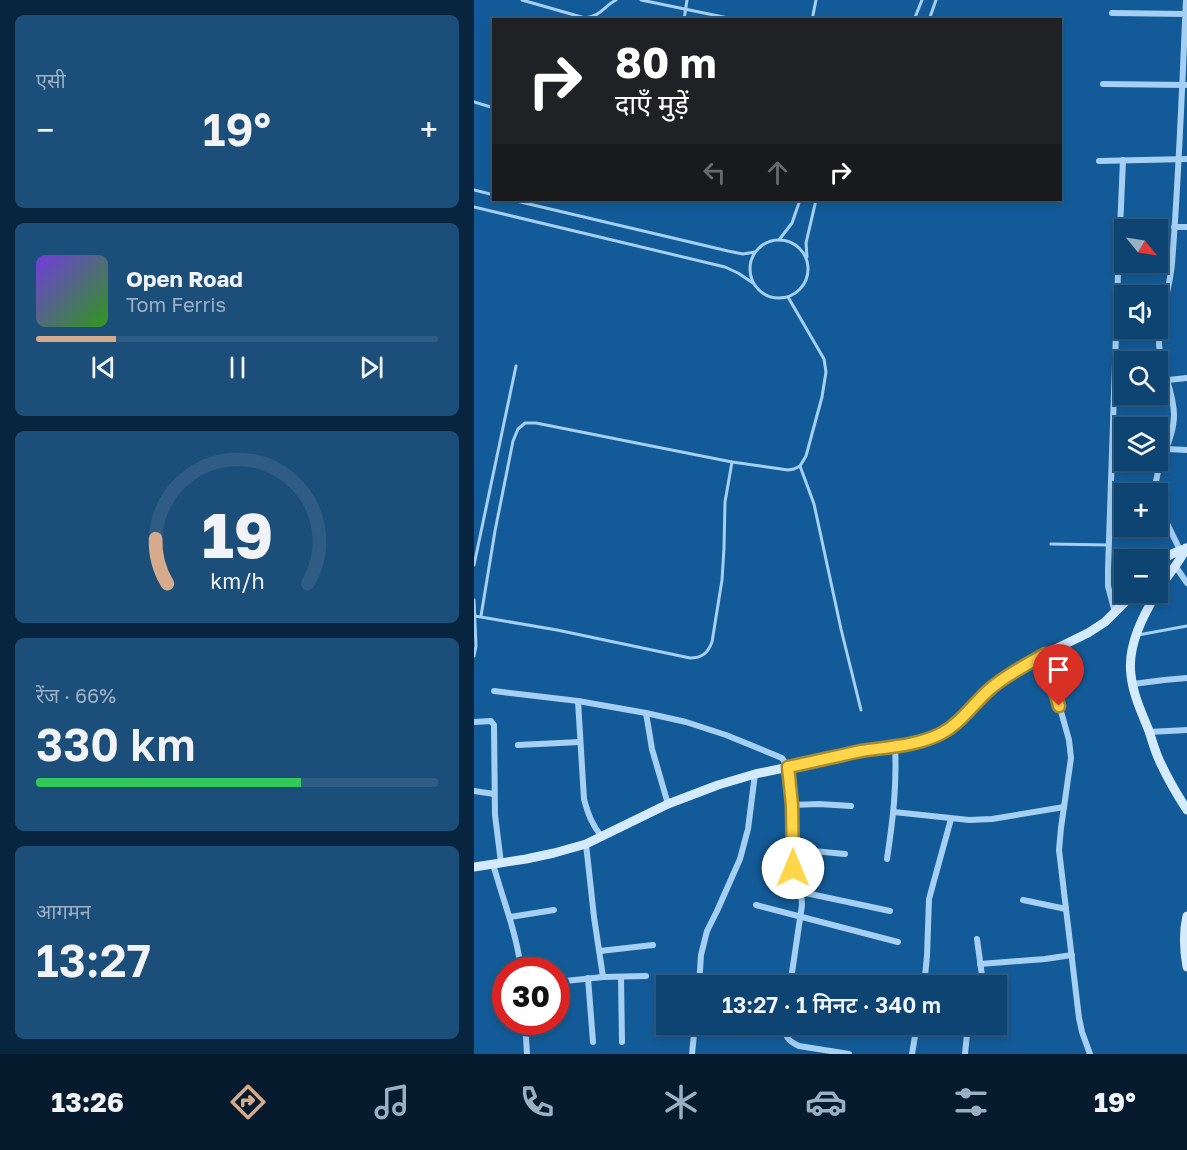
<!DOCTYPE html>
<html lang="hi">
<head>
<meta charset="utf-8">
<style>
  body { margin:0; font-family:"Golos Text","Noto Sans Devanagari",sans-serif; background:#1c4e7a; color:#f1f3f6; height:100vh; display:flex; flex-direction:column; font-size:22px; white-space:nowrap }
  * { box-sizing:border-box; margin:0 }
  p { font-size:20px; color:#9bb0c4 }
  .icon { flex:none; width:33px; height:33px; fill:none; stroke:currentColor; stroke-width:2; stroke-linecap:round; stroke-linejoin:round }
  .map { position:relative; flex:1; overflow:hidden }
  .side { display:flex; flex-direction:column; gap:15px; padding:15px; background:#08253f; width:474px }
  .side>* { flex:none }
  .guide { position:absolute; left:18px; top:18px; width:570px; height:183px; border-radius:0px; box-shadow:0 3px 9px #0003,0 0 0 2px #2e5c84; background:#202124; color:#fff; overflow:hidden }
  .needle { width:39px; rotate:120deg }
  .fabs { position:absolute; left:640px; top:219px; display:grid; gap:12px }
  .fabs a { display:grid; place-items:center; width:54px; height:54px; border-radius:0px; background:#0e4472; box-shadow:0 3px 9px #0003,0 0 0 2px #2e5c84; font-size:30px }
  .speed { position:absolute; left:18px; top:957px; display:flex; gap:12px; font-size:30px; font-weight:700; text-align:center }
  .speed>* { display:grid; place-content:center; width:78px; height:78px; border-radius:50%; background:#0e4472; box-shadow:0 3px 9px #0003,0 0 0 2px #2e5c84; line-height:1 }
  .speed .limit { border:9px solid #d22; background:#fff; color:#111 }
  .pin { position:absolute; display:grid; place-items:center; width:51px; height:51px; color:#fff; margin:-62px -26px; border-radius:50% 50% 50% 0; rotate:-45deg; box-shadow:0 0 6px #0007 }
  .pin .icon { rotate:45deg }
  .me { position:absolute; width:66px; margin:-33px; rotate:0deg; stroke-linejoin:round; filter:drop-shadow(0 0 4px #0008) }
  .turn { display:flex; align-items:center; gap:21px; height:126px; padding:0 24px; font-size:27px }
  .turn .icon { width:78px; height:78px; stroke-width:2.5 }
  .turn b { display:block; font-size:42px; line-height:51px }
  .lanes { display:flex; align-items:center; height:57px; padding:0 24px; background:#0003; justify-content:center; gap:30px; direction:ltr }
  .lanes .off { opacity:.35 }
  .big { font-size:45px; font-weight:600; line-height:1.1 }
  .side .card { flex:1; display:flex; flex-direction:column; justify-content:center; gap:9px; min-width:0; padding:0 21px; border-radius:9px; background:#1c4e7a }
  .side .dial { align-items:center; gap:0 }
  .dial svg { height:156px; overflow:visible; fill:none; stroke:#2e5c84; stroke-width:7; stroke-linecap:round; text-anchor:middle }
  .dial text { fill:#f1f3f6; stroke:none }
  .song { display:flex; align-items:center; gap:18px }
  .cover { width:72px; height:72px; border-radius:9px; background:linear-gradient(135deg,hsl(260 70% 55%),hsl(110 70% 35%)) }
  .played { height:6px; border-radius:3px; background:linear-gradient(90deg,#d6ab8b 20%,#2e5c84 20%) }
  .keys { display:flex; justify-content:space-around; direction:ltr }
  .heat { display:flex; justify-content:space-between; align-items:center; font-size:33px; direction:ltr }
  .charge { height:9px; border-radius:4px; background:linear-gradient(90deg,#34c759 66%,#2e5c84 0) }
  .trip { position:absolute; left:182px; top:975px; width:351px; height:60px; border-radius:0px; background:#0e4472; box-shadow:0 3px 9px #0003,0 0 0 2px #2e5c84; font-weight:600; line-height:60px; text-align:center }
  .menu { display:flex; height:96px; justify-content:space-around; align-items:center; background:#061b2e; color:#9bb0c4 }
  .menu .icon { width:42px; height:42px }
  .menu .active { color:#d6ab8b }
  .menu b { font-size:27px; color:#f1f3f6 }
  main { display:flex; flex:1; min-height:0 }
  .map>svg:first-child { display:block }
  .lines { fill:none; stroke-linecap:round; stroke-linejoin:round }
  .lane { stroke:#a5d0f3; stroke-width:3 }
  .street { stroke:#a5d0f3; stroke-width:6 }
  .secondary { stroke:#d4eafd; stroke-width:9 }
  .route-casing { stroke:#a68a30; stroke-width:15 }
  .route { stroke:#ffd54a; stroke-width:10 }
</style>
</head>
<body>
<main>
<section class="side">
<div class="card"><p>एसी</p>
<div class="heat"><a>−</a><b class="big">19°</b><a>+</a></div>
</div>
<div class="card">
<div class="song"><i class="cover"></i><div><b>Open Road</b><p>Tom Ferris</p></div></div>
<div class="played"></div>
<div class="keys"><svg class="icon" aria-label="previous" viewBox="0 0 24 24"><path d="M18 5L8 12l10 7zM5 5v14"/></svg><svg class="icon" aria-label="pause" viewBox="0 0 24 24"><path d="M8 5v14M16 5v14"/></svg><svg class="icon" aria-label="next" viewBox="0 0 24 24"><path d="M6 5l10 7-10 7zM19 5v14"/></svg></div>
</div>
<div class="card dial"><svg viewBox="0 0 100 80">
<path d="M14 69A42 42 0 1 1 86 69"/>
<path d="M14 69A42 42 0 0 1 8 46" stroke="#d6ab8b"/>
<text x="50" y="56" font-size="32" font-weight="700">19</text>
<text x="50" y="72" font-size="11">km/h</text>
</svg></div>
<div class="card"><p>रेंज · 66%</p><b class="big">330 km</b><div class="charge"></div></div>
<div class="card"><p>आगमन</p><b class="big">13:27</b></div>
</section>
<div class="map">
<svg width="713" height="1054" viewBox="0 0 713 1054">
  <rect width="100%" height="100%" fill="#135b98"/>
  <g class="lines">
    <g class="lane">
      <path d="M 48,0 L 111,18 C 127,16 129,7 142,0"/>
      <polyline points="167,0 264,20"/>
      <polyline points="210,20 213,0"/>
      <polyline points="338,20 342,0"/>
      <polyline points="440,20 448,0"/>
      <polyline points="455,20 462,0"/>
      <polyline points="0,102 20,108"/>
      <polyline points="0,190 20,195"/>
      <polyline points="38,200 254,251 269,254 281,252"/>
      <polyline points="0,207 251,267 264,273 279,283"/>
      <polyline points="305,240 318,223 326,200"/>
      <circle cx="305" cy="269" r="29"/>
      <polyline points="333,257 332,243 342,200"/>
      <polyline points="326,466 340,504 367,629 387,710"/>
      <polyline points="577,544 635,545"/>
      <polyline points="0,565 42,366"/>
      <polyline points="0,600 2,646 0,656"/>
      <path d="M 1,616 L 83,630 L 216,658 C 228,658 234,653 238,642 L 248,580 L 250,548 L 251,502 L 258,462"/>
      <polyline points="7,616 21,531 39,441 44,429 51,423 62,423 258,462 314,470 320,469 326,466 332,456 348,397 352,372 350,359 314,297"/>
      <polyline points="664,635 713,626"/>
    </g>
    <g class="street">
      <polyline points="638,13 712,14"/>
      <polyline points="629,84 713,85"/>
      <polyline points="625,161 713,159"/>
      <polyline points="700,227 713,227"/>
      <polyline points="694,380 713,378"/>
      <polyline points="691,449 713,450"/>
      <path d="M 681,494 C 680,466 700,442 700,415 C 700,390 686,368 685,344 C 685,316 696,290 698,263 C 705,175 708,88 712,0"/>
      <polyline points="684,505 706,550"/>
      <polyline points="702,567 713,583"/>
      <polyline points="641,613 634,586 634,570 644,274 649,160"/>
      <polyline points="571,654 595,740 597,758 587,828 585,850 605,1018 608,1032 616,1054"/>
      <polyline points="659,684 690,680 713,678"/>
      <polyline points="20,691 104,701 172,713 212,722 252,735 308,758 314,767 318,805 319,868 327,892 328,905 316,986"/>
      <path d="M 104,701 L 110,799 C 114,814 118,825 128,837"/>
      <polyline points="172,713 178,749 194,804"/>
      <polyline points="0,722 17,721 20,725 21,815 27,863"/>
      <polyline points="675,732 713,730"/>
      <polyline points="44,745 106,742"/>
      <polyline points="0,791 20,794"/>
      <polyline points="318,805 345,804 377,806"/>
      <polyline points="420,812 495,820 518,819 590,807"/>
      <polyline points="112,844 120,917 129,977"/>
      <polyline points="318,849 371,854"/>
      <path d="M 413,859 C 419,819 423,786 421,746"/>
      <path d="M 19,864 C 29,900 43,934 47,970"/>
      <polyline points="327,892 416,911"/>
      <polyline points="549,900 592,909"/>
      <polyline points="282,905 424,942"/>
      <polyline points="36,917 80,910"/>
      <polyline points="503,939 509,983 508,986"/>
      <polyline points="126,951 179,945"/>
      <polyline points="506,964 571,959 598,955"/>
      <polyline points="147,977 148,1042"/>
      <polyline points="114,978 119,1042"/>
      <polyline points="82,982 129,977 172,976"/>
      <polyline points="225,986 227,955 233,931 243,911 266,859 274,829 281,774"/>
      <polyline points="450,986 453,956 455,899 477,819"/>
      <polyline points="51,1022 53,1054"/>
      <path d="M 311,1024 C 310,1036 314,1041 325,1046 L 375,1054"/>
      <polyline points="218,1054 221,1024"/>
      <polyline points="438,1054 443,1024"/>
      <polyline points="491,1054 494,1024"/>
    </g>
    <g class="secondary">
      <path d="M 684,565 C 692,555 702,552 713,548"/>
      <path d="M 684,591 C 693,575 705,564 712,548"/>
      <path d="M 683,592 C 669,616 653,646 657,675 C 659,695 668,713 675,731 C 679,743 682,755 688,766 C 695,781 704,796 713,810"/>
      <polyline points="0,867 52,859 80,853 112,844 194,804 244,785 281,774 386,752 454,739 469,733 482,723 516,689 538,673 571,654 614,633 631,622 661,592"/>
      <path d="M 713,916 C 709,933 710,950 713,967"/>
    </g>
  </g>
  <g class="lines">
    <g class="route-casing">
      <path id="route" d="M 319,868 L 318,805 L 314,767 C 339,762 363,756 387,751 C 413,747 444,746 468,733 C 487,723 500,703 516,689 C 532,675 552,665 571,654 L 585,706"/>
    </g>
    <use href="#route" class="route"/>
  </g>
</svg>
<div class="fabs">
<a><svg class="needle" viewBox="-14 -14 28 28"><path d="M0-13l5 13h-10z" fill="#e53935"/><path d="M0 13l5-13h-10z" fill="#9bb0c4"/></svg></a>
<a><svg class="icon" aria-label="sound" viewBox="0 0 24 24"><path d="M4 9h4l5-4v14l-5-4H4zM17 9q2 3 0 6"/></svg></a>
<a><svg class="icon" aria-label="search" viewBox="0 0 24 24"><circle cx="10" cy="10" r="6"/><path d="M15 15l6 6"/></svg></a>
<a><svg class="icon" aria-label="layers" viewBox="0 0 24 24"><path d="M12 4l9 5-9 5-9-5zM3 14l9 5 9-5"/></svg></a>
<a>+</a>
<a>−</a>
</div>
<div class="speed"><div class="limit">30</div></div>
<div class="pin" style="left:585px;top:706px;background:#d93025"><svg class="icon" aria-label="arrive" viewBox="0 0 24 24"><path d="M6 21V4h12l-3 4 3 4H6"/></svg></div>
<svg class="me" style="left:319px;top:868px" viewBox="-20 -20 40 40"><circle r="19" fill="#fff"/><path d="M0-13L10 11 0 6-10 11z" fill="#ffd54a"/></svg>
<div class="trip">13:27 · 1 मिनट · 340 m</div>
<div class="guide">
<div class="turn"><svg class="icon" aria-label="right" viewBox="0 0 24 24"><path d="M7 20v-9h11M14 6l5 5-5 5"/></svg><div><b>80 m</b>दाएँ मुड़ें</div></div>
<div class="lanes"><svg class="icon off" aria-label="left" viewBox="0 0 24 24"><path d="M17 20v-9H6M10 6l-5 5 5 5"/></svg><svg class="icon off" aria-label="ahead" viewBox="0 0 24 24"><path d="M12 20V5M6 11l6-6 6 6"/></svg><svg class="icon" aria-label="right" viewBox="0 0 24 24"><path d="M7 20v-9h11M14 6l5 5-5 5"/></svg></div>
</div>
</div>
</main>
<nav class="menu">
<b>13:26</b>
<svg class="icon active" aria-label="directions" viewBox="0 0 24 24"><path d="M12 3l9 9-9 9-9-9zM9 14v-3h6M13 9l2 2-2 2"/></svg>
<svg class="icon" aria-label="music" viewBox="0 0 24 24"><path d="M9 18V5l10-2v13"/><circle cx="6" cy="18" r="3"/><circle cx="16" cy="16" r="3"/></svg>
<svg class="icon" aria-label="phone" viewBox="0 0 24 24"><path d="M5 4h4l2 5-3 2q2 4 5 5l2-3 5 2v4C11 20 4 13 5 4z"/></svg>
<svg class="icon" aria-label="climate" viewBox="0 0 24 24"><path d="M12 3v18M4 7l16 10M4 17L20 7"/></svg>
<svg class="icon" aria-label="car" viewBox="0 0 24 24"><path d="M5 17H2v-5l4-1 3-4h7l3 4 3 1v5h-3M9 17h6M6 11h13"/><circle cx="7" cy="17" r="2"/><circle cx="17" cy="17" r="2"/></svg>
<svg class="icon" aria-label="filters" viewBox="0 0 24 24"><path d="M4 7h16M4 17h16"/><circle cx="9" cy="7" r="2"/><circle cx="15" cy="17" r="2"/></svg>
<b>19°</b>
</nav>
</body>
</html>
